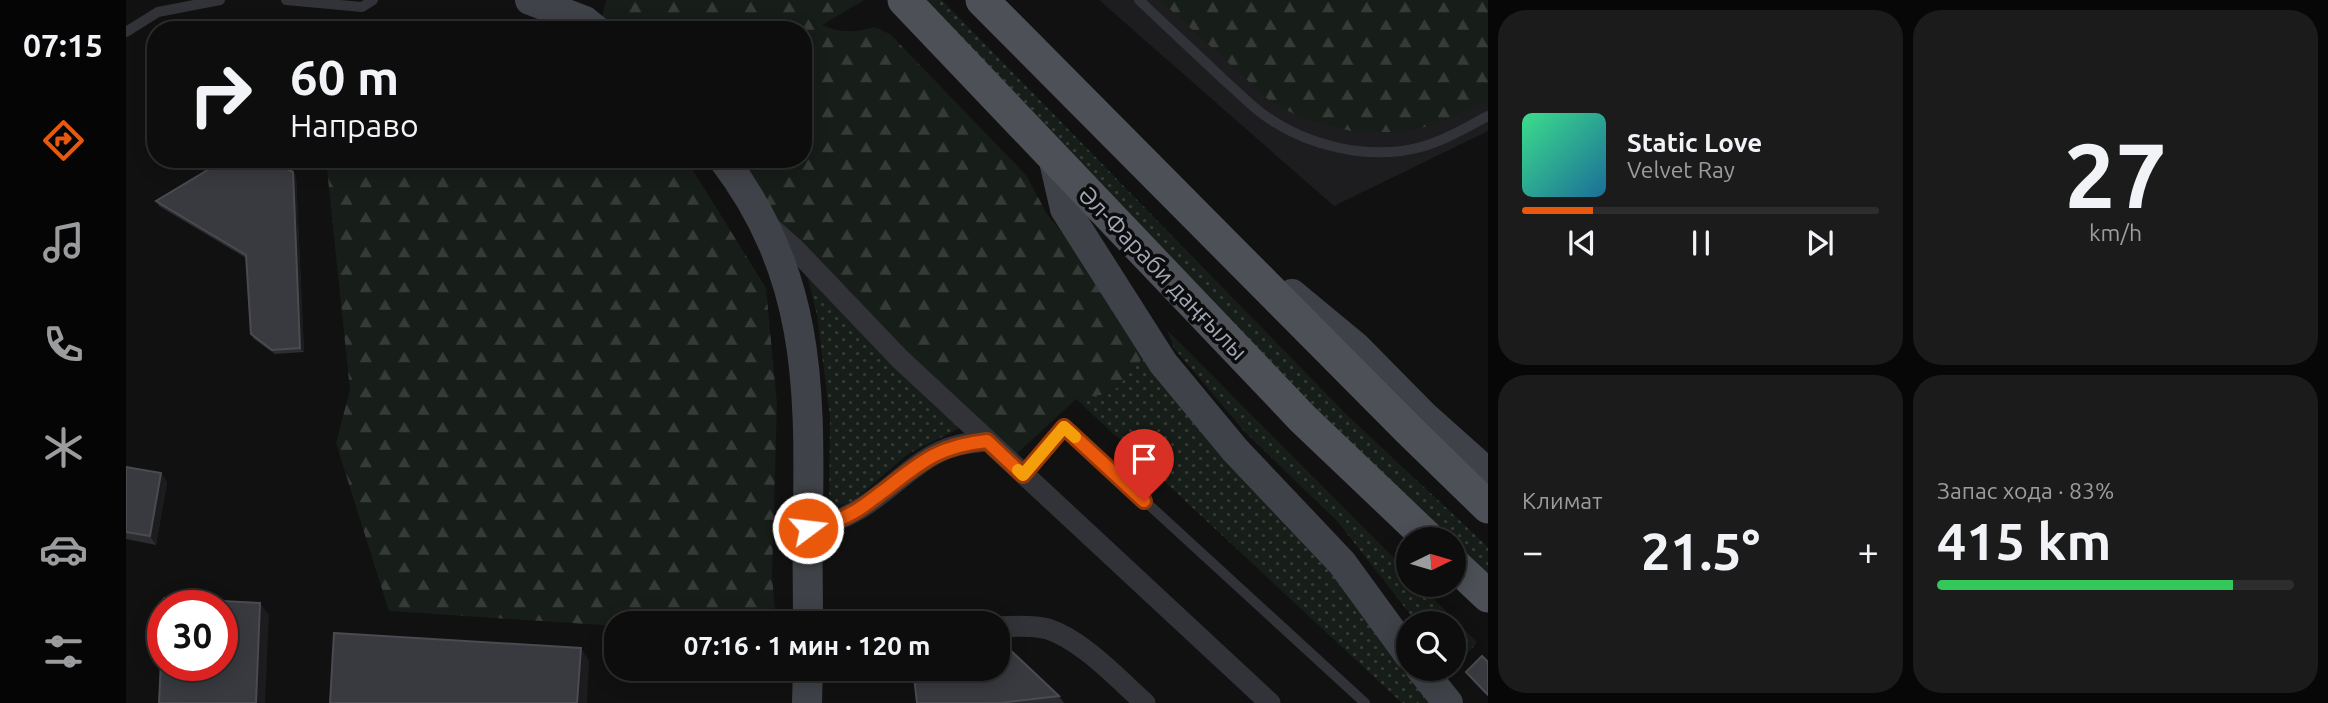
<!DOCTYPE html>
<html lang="ru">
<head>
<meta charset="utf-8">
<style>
  body { margin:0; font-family:Ubuntu,sans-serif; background:#1b1b1c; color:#f1f3f6; height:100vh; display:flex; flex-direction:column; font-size:26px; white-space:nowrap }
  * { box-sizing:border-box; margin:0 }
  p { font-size:23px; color:#9a9c9e }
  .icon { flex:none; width:38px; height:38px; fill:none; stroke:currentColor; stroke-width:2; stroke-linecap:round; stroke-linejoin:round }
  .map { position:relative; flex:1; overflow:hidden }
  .side { display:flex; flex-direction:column; gap:10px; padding:10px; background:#070708; width:840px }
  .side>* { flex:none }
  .top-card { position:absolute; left:21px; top:21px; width:665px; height:147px; border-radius:28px; box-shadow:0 4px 18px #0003,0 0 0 2px #2d2d2e; background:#0d0d0e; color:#f1f3f6; overflow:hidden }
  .needle { width:46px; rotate:85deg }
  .fabs { position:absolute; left:1270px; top:527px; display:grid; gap:14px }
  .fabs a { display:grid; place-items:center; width:70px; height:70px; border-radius:50%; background:#0d0d0e; box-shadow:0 4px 18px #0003,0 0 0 2px #2d2d2e; font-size:35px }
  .speed { position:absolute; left:21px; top:590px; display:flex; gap:14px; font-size:35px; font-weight:700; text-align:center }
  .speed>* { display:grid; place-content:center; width:91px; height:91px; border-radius:50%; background:#0d0d0e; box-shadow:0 4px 18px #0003,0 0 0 2px #2d2d2e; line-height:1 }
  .speed .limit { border:10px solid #d22; background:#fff; color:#111 }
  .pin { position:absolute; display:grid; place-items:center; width:60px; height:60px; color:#fff; margin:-72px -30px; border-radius:50% 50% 50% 0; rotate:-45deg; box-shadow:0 0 7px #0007 }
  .pin .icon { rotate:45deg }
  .me { position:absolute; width:77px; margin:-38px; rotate:75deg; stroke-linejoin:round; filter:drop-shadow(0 0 5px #0008) }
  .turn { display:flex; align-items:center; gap:24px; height:147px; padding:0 28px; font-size:32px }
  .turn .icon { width:91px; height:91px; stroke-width:2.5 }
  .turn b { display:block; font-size:49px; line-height:60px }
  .big { font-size:52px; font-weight:600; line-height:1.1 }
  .side .widget { flex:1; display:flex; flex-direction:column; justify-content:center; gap:10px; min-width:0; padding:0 24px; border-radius:28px; background:#1b1b1c }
  .side .dial { align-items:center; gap:0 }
  .dial b { font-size:91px; line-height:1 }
  .song { display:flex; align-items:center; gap:21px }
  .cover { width:84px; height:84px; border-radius:10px; background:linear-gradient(135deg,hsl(150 70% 55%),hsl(200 70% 35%)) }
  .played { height:7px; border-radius:4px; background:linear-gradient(90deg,#ea580c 20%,#2d2d2e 20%) }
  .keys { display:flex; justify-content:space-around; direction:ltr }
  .heat { display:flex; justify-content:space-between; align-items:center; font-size:38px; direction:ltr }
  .charge { height:10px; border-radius:5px; background:linear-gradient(90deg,#34c759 83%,#2d2d2e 0) }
  .side .tiles { flex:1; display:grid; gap:10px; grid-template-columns:repeat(2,1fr) }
  .trip { position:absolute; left:478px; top:611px; width:406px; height:70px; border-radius:28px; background:#0d0d0e; box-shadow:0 4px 18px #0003,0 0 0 2px #2d2d2e; font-weight:600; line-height:70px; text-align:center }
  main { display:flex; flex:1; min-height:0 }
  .dock { display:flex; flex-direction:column; width:126px; justify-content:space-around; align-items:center; background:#050506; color:#9a9c9e }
  .dock .icon { width:49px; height:49px }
  .dock .on { color:#ea580c }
  .dock b { font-size:32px; color:#f1f3f6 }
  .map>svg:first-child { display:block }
  .built { fill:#1d1d1f }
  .grass { fill:url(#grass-dots) }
  .forest { fill:url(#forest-firs) }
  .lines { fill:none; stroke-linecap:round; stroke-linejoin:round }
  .lane { stroke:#313338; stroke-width:10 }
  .street { stroke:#313338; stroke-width:21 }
  .secondary { stroke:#3f4248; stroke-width:30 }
  .primary { stroke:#4d5057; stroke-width:33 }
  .wall { fill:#2d2d31 }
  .shaded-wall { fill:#1c1c1f }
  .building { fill:#393a3f; stroke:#4a4b51; stroke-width:2 }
  .route-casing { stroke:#983908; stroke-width:18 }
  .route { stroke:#ea580c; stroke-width:12 }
  .slow { stroke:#f59e0b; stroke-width:12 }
  .labels { text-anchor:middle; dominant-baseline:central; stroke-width:7; stroke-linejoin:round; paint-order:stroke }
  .street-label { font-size:24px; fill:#a1a7b4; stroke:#0c0c0d }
</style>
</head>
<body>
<main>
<nav class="dock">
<b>07:15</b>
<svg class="icon on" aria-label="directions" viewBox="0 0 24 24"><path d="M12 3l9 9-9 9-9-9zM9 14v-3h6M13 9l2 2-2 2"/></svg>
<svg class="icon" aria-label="music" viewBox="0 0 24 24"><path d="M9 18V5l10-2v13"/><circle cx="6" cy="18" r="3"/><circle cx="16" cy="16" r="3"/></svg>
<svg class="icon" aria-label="phone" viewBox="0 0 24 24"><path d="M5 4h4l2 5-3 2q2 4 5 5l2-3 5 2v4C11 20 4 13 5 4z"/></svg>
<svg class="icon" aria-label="climate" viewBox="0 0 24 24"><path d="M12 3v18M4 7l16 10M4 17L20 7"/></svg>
<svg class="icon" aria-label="car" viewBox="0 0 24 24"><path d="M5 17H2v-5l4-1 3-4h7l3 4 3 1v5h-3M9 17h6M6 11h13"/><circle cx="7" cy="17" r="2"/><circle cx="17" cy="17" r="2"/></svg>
<svg class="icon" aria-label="filters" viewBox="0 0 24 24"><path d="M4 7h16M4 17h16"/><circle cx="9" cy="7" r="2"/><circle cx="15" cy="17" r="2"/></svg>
</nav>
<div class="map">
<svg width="1362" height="703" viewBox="0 0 1362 703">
  <defs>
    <pattern id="grass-dots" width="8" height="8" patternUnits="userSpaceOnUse" patternTransform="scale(1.75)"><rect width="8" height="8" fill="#171d18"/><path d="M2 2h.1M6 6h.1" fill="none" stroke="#363b37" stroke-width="1.8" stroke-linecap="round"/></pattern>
    <pattern id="forest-firs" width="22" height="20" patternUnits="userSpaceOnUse" patternTransform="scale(1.75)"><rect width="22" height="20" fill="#171d18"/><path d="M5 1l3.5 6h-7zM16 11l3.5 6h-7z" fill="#363b37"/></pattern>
  </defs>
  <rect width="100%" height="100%" fill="#111112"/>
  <polygon class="built" points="973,0 1362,0 1362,131 1208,206"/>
  <g class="grass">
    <polygon points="796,0 816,0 1223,417 1362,547 1362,576 1328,544 1328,539 1323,539 1207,432"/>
    <polygon points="679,267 834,428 782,454 727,501 703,509 704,417 691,315"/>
    <polygon points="1041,330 1283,573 1283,584 1294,585 1351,642 1328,670 1328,623 1291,623 1212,522 1118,431 1048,348"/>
    <polygon points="1017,358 1184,545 1304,703 1276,703 950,399 986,393"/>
  </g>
  <g class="forest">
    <path d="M 480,0 L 738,0 L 696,25 C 714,33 729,33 748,27 L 764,34 L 900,175 L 921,214 L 958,260 L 1017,358 L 986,393 L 950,399 L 888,456 L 796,378 L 597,159 L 677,159 L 677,30 L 485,30 L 476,17 Z"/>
    <polygon points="1034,0 1362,0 1362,100 1309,125 1272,132 1229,132 1178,119 1145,102"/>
    <polygon points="200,159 560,159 640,288 651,404 646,575 650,623 490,623 490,628 476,625 263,611 210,443 224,390"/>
  </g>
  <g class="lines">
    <g class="lane">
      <polyline points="160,0 236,7 247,0"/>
      <path d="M 1013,0 C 1041,27 1070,53 1098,80 C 1111,91 1124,105 1138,115 C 1181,146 1243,161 1295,147 C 1318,141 1341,127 1362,116"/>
      <polyline points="0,32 32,12 94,0"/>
      <polyline points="897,475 938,427 1239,703"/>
    </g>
    <g class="street">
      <polyline points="642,225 669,249 774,359 1144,703"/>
      <path d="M 682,528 C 698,524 713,521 728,512 C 759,496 782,467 813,452 C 829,444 844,443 861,441"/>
      <path d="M 872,627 C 887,626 907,625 922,629 C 956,640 992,679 1019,703"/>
    </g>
    <g class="secondary">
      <polyline points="404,0 459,21 470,30"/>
      <polyline points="927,157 939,209 1037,363 1109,450 1216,563 1283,655"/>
      <path d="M 597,159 C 683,272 684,381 682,516 C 681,551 682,587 682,623"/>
      <polyline points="1166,294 1230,347 1298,416 1362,473"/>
      <polyline points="1294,668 1322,703"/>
      <polyline points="681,703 682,668"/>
    </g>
    <g class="primary">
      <polyline points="778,0 1177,419 1303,539"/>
      <polyline points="856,0 1283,430 1362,507"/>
      <polyline points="1328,564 1362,596"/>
    </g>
  </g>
  <g class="wall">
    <polygon points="167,172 170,176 178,352 149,354 128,339 125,334 120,258 33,206 30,201"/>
    <polygon points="0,467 35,473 41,482 30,545 0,539"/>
    <polygon points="933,696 938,703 791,703"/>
  </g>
  <g class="shaded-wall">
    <polygon points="167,172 170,176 178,352 174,348"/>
    <polygon points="35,473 41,482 30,545 24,536"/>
    <polygon points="134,603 143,615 139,703 130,703"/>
    <polygon points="455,648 463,661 461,703 451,703"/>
  </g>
  <g class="building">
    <polygon points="100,159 141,159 167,172 174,348 146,350 125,334 120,255 30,201"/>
    <polygon points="0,467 35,473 24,536 0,532"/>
    <polygon points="38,598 134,603 130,703 33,703 37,618 37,665 96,665 96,606 37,606"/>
    <polygon points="208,633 455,648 451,703 204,703"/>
    <polygon points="881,647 933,696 874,703 791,703 787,668 872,668 872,648"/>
    <polygon points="1356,656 1362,662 1362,695 1340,672"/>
  </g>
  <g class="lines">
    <g class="route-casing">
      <path id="route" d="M 682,528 C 698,524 713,521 728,512 C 739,506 749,497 759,490 C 796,461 813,446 861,441 L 897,475 L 938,427 L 1018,501"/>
    </g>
    <use href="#route" class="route"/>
    <polyline class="slow" points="892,470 897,475 938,427 949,437"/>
  </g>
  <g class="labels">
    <g class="street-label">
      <text transform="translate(1037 273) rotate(46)">Әл-Фараби даңғылы</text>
    </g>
  </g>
</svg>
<div class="fabs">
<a><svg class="needle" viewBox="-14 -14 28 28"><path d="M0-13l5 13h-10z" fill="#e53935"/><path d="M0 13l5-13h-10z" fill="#9a9c9e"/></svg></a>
<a><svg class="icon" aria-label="search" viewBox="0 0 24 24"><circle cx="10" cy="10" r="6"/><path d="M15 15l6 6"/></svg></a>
</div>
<div class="speed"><div class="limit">30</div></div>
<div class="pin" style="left:1018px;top:501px;background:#d93025"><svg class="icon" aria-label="arrive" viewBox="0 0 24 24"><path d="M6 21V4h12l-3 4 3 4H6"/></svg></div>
<svg class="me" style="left:682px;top:528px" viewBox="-20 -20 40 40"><circle r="17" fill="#ea580c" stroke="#fff" stroke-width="3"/><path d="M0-11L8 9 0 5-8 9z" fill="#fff"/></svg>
<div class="trip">07:16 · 1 мин · 120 m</div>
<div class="top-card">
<div class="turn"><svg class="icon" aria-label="right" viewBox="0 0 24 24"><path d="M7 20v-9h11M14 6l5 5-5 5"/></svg><div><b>60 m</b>Направо</div></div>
</div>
</div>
<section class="side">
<div class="tiles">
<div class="widget">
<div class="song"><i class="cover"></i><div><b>Static Love</b><p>Velvet Ray</p></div></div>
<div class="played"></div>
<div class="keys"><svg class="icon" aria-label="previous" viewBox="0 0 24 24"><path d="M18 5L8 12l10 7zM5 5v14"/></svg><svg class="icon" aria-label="pause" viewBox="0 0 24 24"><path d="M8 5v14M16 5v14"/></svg><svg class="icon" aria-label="next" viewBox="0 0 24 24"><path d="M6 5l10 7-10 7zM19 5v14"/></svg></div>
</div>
<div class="widget dial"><b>27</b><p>km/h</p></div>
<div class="widget"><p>Климат</p>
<div class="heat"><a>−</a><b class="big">21.5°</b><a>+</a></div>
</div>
<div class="widget"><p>Запас хода · 83%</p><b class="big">415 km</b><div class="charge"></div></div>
</div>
</section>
</main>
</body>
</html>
